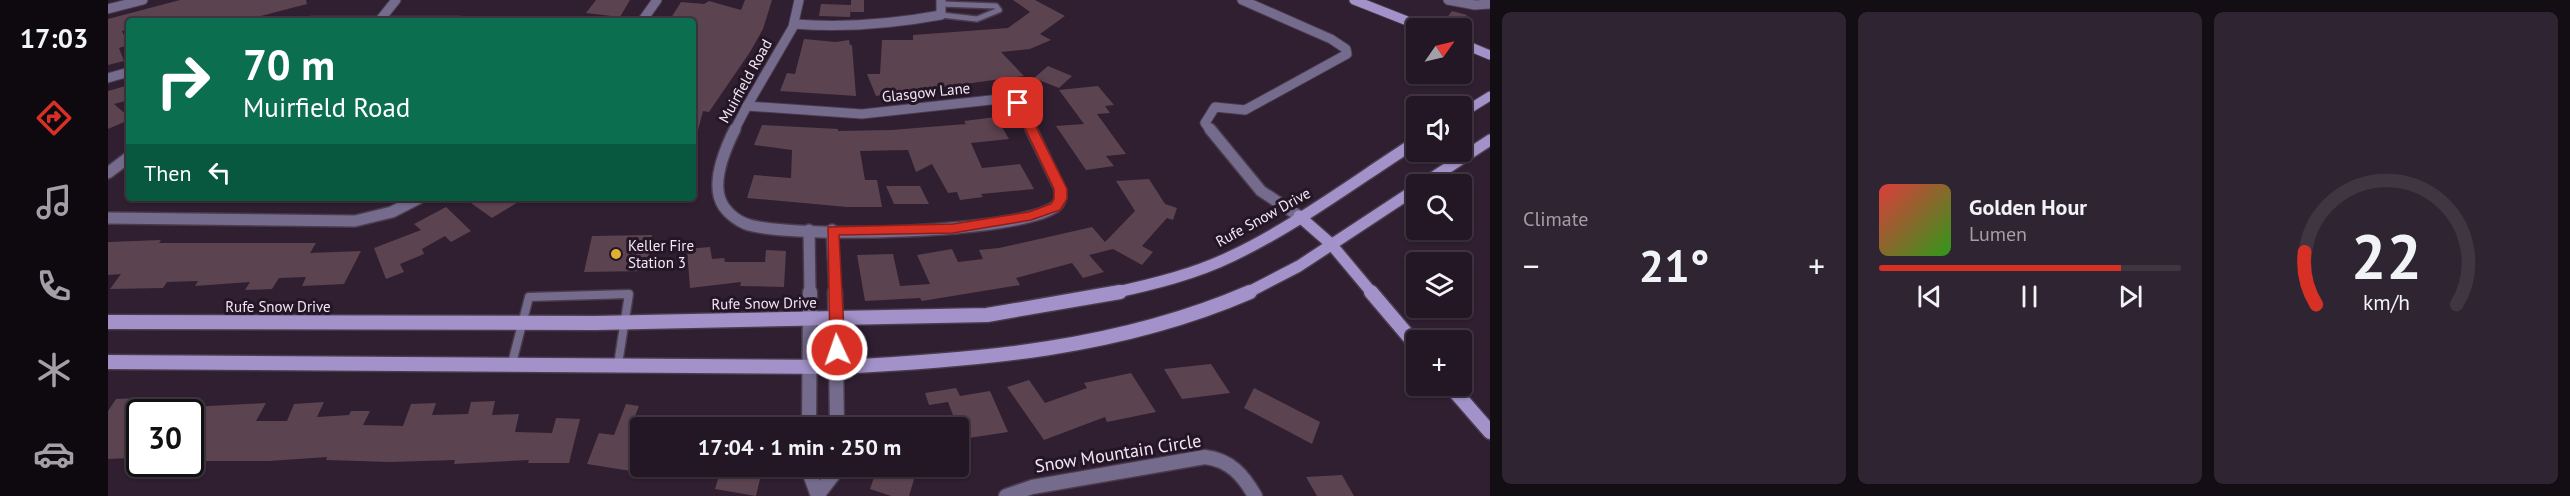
<!DOCTYPE html>
<html lang="en">
<head>
<meta charset="utf-8">
<style>
  body { margin:0; font-family:"PT Sans",sans-serif; background:#2f2432; color:#f1f3f6; height:100vh; display:flex; flex-direction:column; font-size:22px; white-space:nowrap }
  * { box-sizing:border-box; margin:0 }
  p { font-size:20px; color:#a39fa7 }
  .icon { flex:none; width:33px; height:33px; fill:none; stroke:currentColor; stroke-width:2; stroke-linecap:round; stroke-linejoin:round }
  .map { position:relative; flex:1; overflow:hidden }
  .sheet { display:flex; flex-direction:column; gap:12px; padding:12px; background:#130d14; width:1080px }
  .sheet>* { flex:none }
  .banner { position:absolute; left:18px; top:18px; width:570px; height:183px; border-radius:6px; box-shadow:0 2px 4px #0004,0 0 0 2px #403642; background:#0b6e4f; color:#fff; overflow:hidden }
  .needle { width:39px; rotate:56deg }
  .buttons { position:absolute; left:1298px; top:18px; display:grid; gap:12px }
  .buttons a { display:grid; place-items:center; width:66px; height:66px; border-radius:6px; background:#231725; box-shadow:0 2px 4px #0004,0 0 0 2px #403642; font-size:30px }
  .speed { position:absolute; left:18px; top:399px; display:flex; gap:12px; font-size:30px; font-weight:700; text-align:center }
  .speed>* { display:grid; place-content:center; width:78px; height:78px; border-radius:50%; background:#231725; box-shadow:0 2px 4px #0004,0 0 0 2px #403642; line-height:1 }
  .speed .limit { border:3px solid #111; border-radius:9px; background:#fff; color:#111 }
  .pin { position:absolute; display:grid; place-items:center; width:51px; height:51px; color:#fff; margin:-26px; border-radius:12px; box-shadow:0 3px 9px #0006 }
  .me { position:absolute; width:66px; margin:-33px; rotate:357deg; stroke-linejoin:round; filter:drop-shadow(0 0 4px #0008) }
  .turn { display:flex; align-items:center; gap:21px; height:126px; padding:0 18px; font-size:27px }
  .turn .icon { width:78px; height:78px; stroke-width:2.5 }
  .turn b { display:block; font-size:42px; line-height:51px }
  .then { display:flex; align-items:center; height:57px; padding:0 18px; background:#0003; gap:12px; font-size:22px }
  .big { font-size:45px; font-weight:700; line-height:1.1 }
  .sheet .widget { flex:1; display:flex; flex-direction:column; justify-content:center; gap:9px; min-width:0; padding:0 21px; border-radius:9px; background:#2f2432 }
  .sheet .dial { align-items:center; gap:0 }
  .dial svg { height:156px; overflow:visible; fill:none; stroke:#403642; stroke-width:7; stroke-linecap:round; text-anchor:middle }
  .dial text { fill:#f1f3f6; stroke:none }
  .song { display:flex; align-items:center; gap:18px }
  .cover { width:72px; height:72px; border-radius:9px; background:linear-gradient(135deg,hsl(0 70% 55%),hsl(110 70% 35%)) }
  .played { height:6px; border-radius:3px; background:linear-gradient(90deg,#d93025 80%,#403642 80%) }
  .keys { display:flex; justify-content:space-around; direction:ltr }
  .heat { display:flex; justify-content:space-between; align-items:center; font-size:33px; direction:ltr }
  .sheet .tiles { flex:1; display:grid; gap:12px; grid-template-columns:repeat(3,1fr) }
  .trip { position:absolute; left:522px; top:417px; width:339px; height:60px; border-radius:6px; background:#231725; box-shadow:0 2px 4px #0004,0 0 0 2px #403642; font-weight:700; line-height:60px; text-align:center }
  main { display:flex; flex:1; min-height:0 }
  .menu { display:flex; flex-direction:column; width:108px; justify-content:space-around; align-items:center; background:#0e090f; color:#a39fa7 }
  .menu .icon { width:42px; height:42px }
  .menu .active { color:#d93025 }
  .menu b { font-size:27px; color:#f1f3f6 }
  .map>svg:first-child { display:block }
  .building { fill:#5c4350 }
  .lines { fill:none; stroke-linecap:round; stroke-linejoin:round }
  .lane-far1-casing { stroke:#4a3b4c; stroke-width:8 }
  .lane-casing { stroke:#4a3b4c; stroke-width:11 }
  .street-far2-casing { stroke:#4a3b4c; stroke-width:11 }
  .street-far1-casing { stroke:#4a3b4c; stroke-width:14 }
  .street-casing { stroke:#4a3b4c; stroke-width:17 }
  .secondary-far2-casing { stroke:#4a3b4c; stroke-width:11 }
  .secondary-far1-casing { stroke:#4a3b4c; stroke-width:14 }
  .secondary-casing { stroke:#4a3b4c; stroke-width:17 }
  .lane-far1 { stroke:#756b8d; stroke-width:5 }
  .lane { stroke:#756b8d; stroke-width:8 }
  .street-far2 { stroke:#756b8d; stroke-width:9 }
  .street-far1 { stroke:#756b8d; stroke-width:11 }
  .street { stroke:#756b8d; stroke-width:14 }
  .secondary-far2 { stroke:#a292c9; stroke-width:9 }
  .secondary-far1 { stroke:#a292c9; stroke-width:11 }
  .secondary { stroke:#a292c9; stroke-width:14 }
  .route { fill:#d93025; stroke:#8d1f18; stroke-width:1.5 }
  .poi-dot { fill:#e0b034; stroke:#251627; stroke-width:2 }
  .labels { text-anchor:middle; dominant-baseline:central; stroke-width:6; stroke-linejoin:round; paint-order:stroke }
  .street-label { font-size:15px; fill:#f2e7f3; stroke:#251627 }
  .poi-label { font-size:15px; fill:#f2e7f3; stroke:#251627; text-anchor:start }
  .near-street-label { font-size:18px; fill:#f2e7f3; stroke:#251627 }
</style>
</head>
<body>
<main>
<nav class="menu">
<b>17:03</b>
<svg class="icon active" aria-label="directions" viewBox="0 0 24 24"><path d="M12 3l9 9-9 9-9-9zM9 14v-3h6M13 9l2 2-2 2"/></svg>
<svg class="icon" aria-label="music" viewBox="0 0 24 24"><path d="M9 18V5l10-2v13"/><circle cx="6" cy="18" r="3"/><circle cx="16" cy="16" r="3"/></svg>
<svg class="icon" aria-label="phone" viewBox="0 0 24 24"><path d="M5 4h4l2 5-3 2q2 4 5 5l2-3 5 2v4C11 20 4 13 5 4z"/></svg>
<svg class="icon" aria-label="climate" viewBox="0 0 24 24"><path d="M12 3v18M4 7l16 10M4 17L20 7"/></svg>
<svg class="icon" aria-label="car" viewBox="0 0 24 24"><path d="M5 17H2v-5l4-1 3-4h7l3 4 3 1v5h-3M9 17h6M6 11h13"/><circle cx="7" cy="17" r="2"/><circle cx="17" cy="17" r="2"/></svg>
</nav>
<div class="map">
<svg width="1382" height="496" viewBox="0 0 1382 496">
  <rect width="100%" height="100%" fill="#2f1f31"/>
  <g class="building">
    <polygon points="72,0 198,0 199,4 134,21 21,21 21,29 14,31 21,45 11,48 16,61 0,65 0,19"/>
    <polygon points="488,0 522,0 512,17 478,13"/>
    <polygon points="637,0 664,0 655,29 642,52 601,112 595,111 589,134 585,134 585,21 561,21 573,2 596,4 601,1 633,10"/>
    <polygon points="743,0 756,0 756,12 743,12 743,8 742,17 711,16 713,4 743,5"/>
    <polygon points="905,0 927,0 957,16 932,34 943,40 922,49 893,52 916,76 768,96 759,74 772,74 774,40 805,40 805,35 900,28 922,12"/>
    <polygon points="1344,11 1359,15 1349,28 1334,24"/>
    <polygon points="696,39 728,42 741,40 742,45 744,45 748,96 672,91 679,73 687,74"/>
    <polygon points="940,66 964,76 951,88 926,78"/>
    <polygon points="21,85 21,100 6,104 21,117 21,120 0,129 0,91"/>
    <polygon points="990,86 1006,105 997,106 1002,113 989,114 1018,154 998,156 1006,166 978,170 948,126 976,124 951,90"/>
    <polygon points="888,117 901,139 863,143 874,168 912,164 926,189 873,194 875,197 852,200 849,192 840,193 824,164 808,172 800,150 752,151 757,180 769,180 774,207 739,207 639,198 646,175 683,178 684,150 646,145 654,125 730,129 730,131 783,130 858,124 856,121"/>
    <polygon points="1041,179 1057,204 1069,208 1065,220 1059,218 1034,246 1045,252 1034,265 1005,249 981,255 996,272 975,278 964,263 908,278 912,285 814,301 812,298 757,301 749,255 785,254 792,286 822,284 809,255 844,249 850,262 875,259 871,250 891,248 984,227 997,242 1027,211 1008,181"/>
    <polygon points="778,186 812,186 821,204 786,204"/>
    <polygon points="356,198 417,198 384,218"/>
    <polygon points="338,207 363,231 343,242 337,236 314,249 316,254 292,264 296,272 278,279 266,248 313,230 306,224"/>
    <polygon points="544,235 538,271 476,272 484,236"/>
    <polygon points="53,240 51,243 208,243 202,253 253,251 236,284 194,286 198,277 171,278 164,289 137,290 142,282 87,286 90,281 59,282 55,288 2,289 13,274 0,275 0,242"/>
    <polygon points="602,247 604,259 616,258 617,262 657,262 658,250 678,251 676,287 632,286 633,282 582,288 579,249"/>
    <polygon points="1103,364 1122,393 1074,399 1056,369"/>
    <polygon points="1023,373 1048,412 999,422 997,417 936,440 899,387 921,380 937,403 979,388 976,383"/>
    <polygon points="848,388 852,396 882,391 900,432 854,439 840,402 821,405 817,393"/>
    <polygon points="1146,388 1212,422 1204,444 1136,408"/>
    <polygon points="32,398 23,412 32,412 32,443 22,458 0,459 0,411 8,399"/>
    <polygon points="387,401 384,415 411,414 407,432 444,433 448,418 472,419 461,463 420,463 421,460 346,464 347,460 282,462 218,460 219,457 161,461 90,461 92,459 82,459 82,407 158,403 148,421 179,421 186,404 216,402 209,417 241,415 243,411 262,411 255,425 295,426 303,404 328,403 324,415 360,414 363,402"/>
    <polygon points="518,404 531,406 525,421 532,422 532,444 523,471 479,464 491,433 506,435"/>
    <polygon points="614,466 655,466 648,496 607,489"/>
    <polygon points="770,466 810,466 801,496 783,496 762,489"/>
    <polygon points="1234,475 1246,496 1209,496 1198,477"/>
  </g>
  <g class="lines">
    <g class="lane-far1-casing">
      <polyline id="lane-far1" points="833,15 869,19 891,10 888,6 834,4"/>
    </g>
    <g class="lane-casing">
      <polyline id="lane" points="404,363 421,297 521,294 510,364"/>
    </g>
    <g class="street-far2-casing">
      <g id="street-far2">
        <polyline points="1340,0 1367,5 1382,4"/>
        <polyline points="0,9 35,0"/>
        <polyline points="272,20 288,0"/>
        <polyline points="203,21 352,21"/>
        <polyline points="534,21 549,0"/>
        <path d="M 686,24 C 736,28 784,24 833,15 L 833,0"/>
        <polyline points="0,78 21,72"/>
        <path d="M 639,106 L 754,114 L 892,99 C 918,105 913,109 924,131"/>
        <polyline points="639,106 685,27 691,0"/>
        <polyline points="626,131 639,106"/>
        <polyline points="1103,131 1097,123 1107,107 1137,110 1239,54 1238,49 1223,39 1134,0"/>
      </g>
    </g>
    <g class="street-far1-casing">
      <g id="street-far1">
        <path d="M 627,129 C 617,149 601,186 616,207 C 621,214 630,221 638,224 C 682,239 913,234 948,206 C 953,202 953,195 952,189 L 923,129"/>
        <polyline points="1102,129 1153,191 1191,216"/>
        <polyline points="0,173 21,157"/>
        <polyline points="0,218 247,221 284,212 311,198"/>
        <polyline points="701,230 702,293"/>
        <polyline points="724,230 727,293"/>
      </g>
    </g>
    <g class="street-casing">
      <g id="street">
        <polyline points="727,292 729,428"/>
        <polyline points="701,428 702,292"/>
        <polyline points="699,466 710,496"/>
        <polyline points="711,493 728,471 728,466"/>
        <path d="M 898,496 L 924,487 L 1097,457 C 1122,460 1135,475 1147,496"/>
      </g>
    </g>
    <g class="secondary-far2-casing">
      <g id="secondary-far2">
        <polyline points="1246,0 1317,28"/>
        <polyline points="1353,43 1382,55"/>
        <polyline points="1353,114 1382,96"/>
      </g>
    </g>
    <g class="secondary-far1-casing">
      <g id="secondary-far1">
        <polyline points="1315,184 1382,140"/>
        <polyline points="1191,216 1223,244 1264,293"/>
        <path d="M 1005,293 C 1046,284 1087,274 1124,256 C 1189,225 1247,181 1308,142"/>
        <polyline points="1139,293 1191,266 1308,189"/>
      </g>
    </g>
    <g class="secondary-casing">
      <g id="secondary">
        <polyline points="1263,292 1308,345"/>
        <polyline points="0,322 488,323 879,315 1012,292"/>
        <path d="M 0,362 L 730,367 C 872,360 1010,349 1142,292"/>
        <polyline points="1342,386 1382,432"/>
      </g>
    </g>
    <use href="#lane-far1" class="lane-far1"/>
    <use href="#lane" class="lane"/>
    <use href="#street-far2" class="street-far2"/>
    <use href="#street-far1" class="street-far1"/>
    <use href="#street" class="street"/>
    <use href="#secondary-far2" class="secondary-far2"/>
    <use href="#secondary-far1" class="secondary-far1"/>
    <use href="#secondary" class="secondary"/>
  </g>
  <polygon class="route" points="910,100 920,107 924,119 959,189 959,199 952,210 923,220 845,233 731,235 737,350 735,355 724,355 722,350 720,227 845,224 921,212 943,204 946,199 946,189 905,103"/>
  <circle class="poi-dot" cx="508" cy="254" r="6"/>
  <g class="labels">
    <g class="street-label">
      <text transform="translate(637 81) rotate(-61)">Muirfield Road</text>
      <text transform="translate(818 92) rotate(-6)">Glasgow Lane</text>
      <text transform="translate(1155 217) rotate(-29)">Rufe Snow Drive</text>
      <text transform="translate(656 303) rotate(-1)">Rufe Snow Drive</text>
      <text x="170" y="306">Rufe Snow Drive</text>
    </g>
    <g class="poi-label">
      <text x="520" y="245">Keller Fire<tspan x="520" dy="17">Station 3</tspan></text>
    </g>
    <g class="near-street-label">
      <text transform="translate(1010 453) rotate(-9)">Snow Mountain Circle</text>
    </g>
  </g>
</svg>
<div class="buttons">
<a><svg class="needle" viewBox="-14 -14 28 28"><path d="M0-13l5 13h-10z" fill="#e53935"/><path d="M0 13l5-13h-10z" fill="#a39fa7"/></svg></a>
<a><svg class="icon" aria-label="sound" viewBox="0 0 24 24"><path d="M4 9h4l5-4v14l-5-4H4zM17 9q2 3 0 6"/></svg></a>
<a><svg class="icon" aria-label="search" viewBox="0 0 24 24"><circle cx="10" cy="10" r="6"/><path d="M15 15l6 6"/></svg></a>
<a><svg class="icon" aria-label="layers" viewBox="0 0 24 24"><path d="M12 4l9 5-9 5-9-5zM3 14l9 5 9-5"/></svg></a>
<a>+</a>
</div>
<div class="speed"><div class="limit">30</div></div>
<div class="pin" style="left:910px;top:103px;background:#d93025"><svg class="icon" aria-label="arrive" viewBox="0 0 24 24"><path d="M6 21V4h12l-3 4 3 4H6"/></svg></div>
<svg class="me" style="left:729px;top:350px" viewBox="-20 -20 40 40"><circle r="17" fill="#d93025" stroke="#fff" stroke-width="3"/><path d="M0-11L8 9 0 5-8 9z" fill="#fff"/></svg>
<div class="trip">17:04 · 1 min · 250 m</div>
<div class="banner">
<div class="turn"><svg class="icon" aria-label="right" viewBox="0 0 24 24"><path d="M7 20v-9h11M14 6l5 5-5 5"/></svg><div><b>70 m</b>Muirfield Road</div></div>
<div class="then">Then<svg class="icon" aria-label="left" viewBox="0 0 24 24"><path d="M17 20v-9H6M10 6l-5 5 5 5"/></svg></div>
</div>
</div>
<section class="sheet">
<div class="tiles">
<div class="widget"><p>Climate</p>
<div class="heat"><a>−</a><b class="big">21°</b><a>+</a></div>
</div>
<div class="widget">
<div class="song"><i class="cover"></i><div><b>Golden Hour</b><p>Lumen</p></div></div>
<div class="played"></div>
<div class="keys"><svg class="icon" aria-label="previous" viewBox="0 0 24 24"><path d="M18 5L8 12l10 7zM5 5v14"/></svg><svg class="icon" aria-label="pause" viewBox="0 0 24 24"><path d="M8 5v14M16 5v14"/></svg><svg class="icon" aria-label="next" viewBox="0 0 24 24"><path d="M6 5l10 7-10 7zM19 5v14"/></svg></div>
</div>
<div class="widget dial"><svg viewBox="0 0 100 80">
<path d="M14 69A42 42 0 1 1 86 69"/>
<path d="M14 69A42 42 0 0 1 8 42" stroke="#d93025"/>
<text x="50" y="56" font-size="32" font-weight="700">22</text>
<text x="50" y="72" font-size="11">km/h</text>
</svg></div>
</div>
</section>
</main>
</body>
</html>
